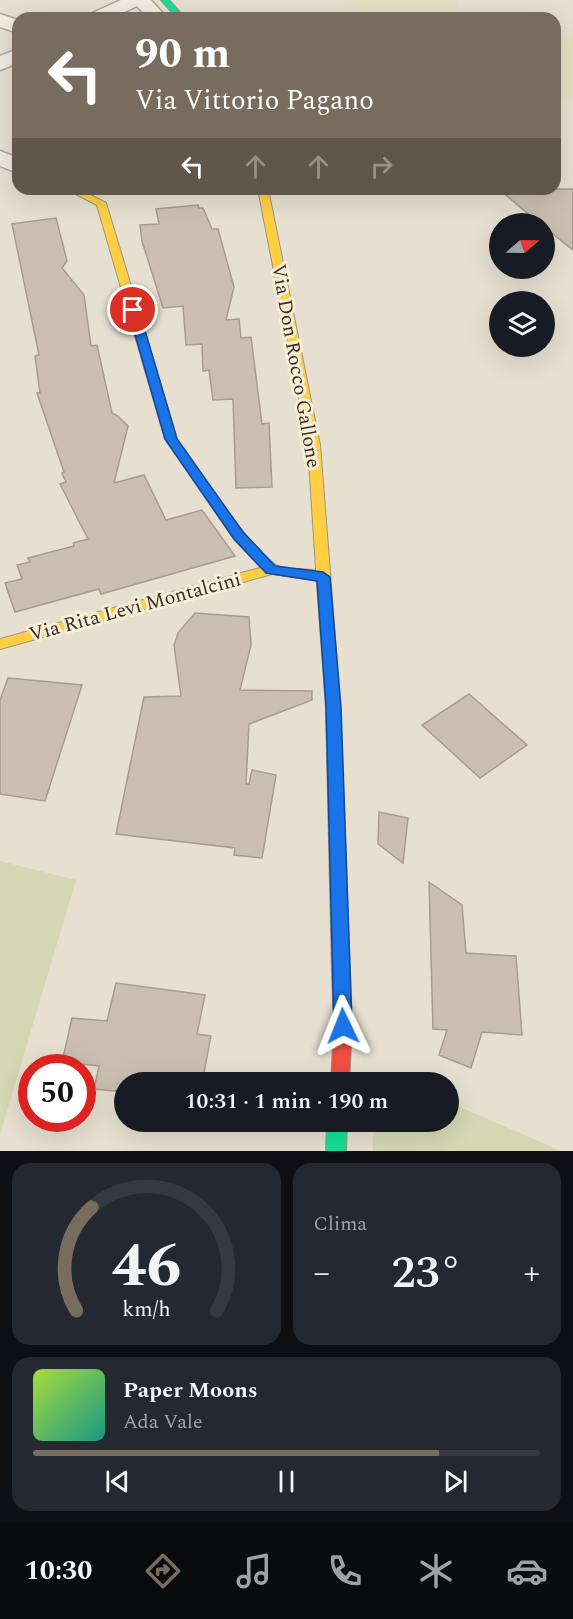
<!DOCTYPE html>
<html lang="it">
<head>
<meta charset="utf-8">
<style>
  body { margin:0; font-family:Spectral,serif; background:#242831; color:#f1f3f6; height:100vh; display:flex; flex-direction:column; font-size:22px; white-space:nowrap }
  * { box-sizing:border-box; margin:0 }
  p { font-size:20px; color:#9ea1a6 }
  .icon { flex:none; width:33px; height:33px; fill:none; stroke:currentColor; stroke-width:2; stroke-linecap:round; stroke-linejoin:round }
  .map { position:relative; height:1151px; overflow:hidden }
  .drawer { display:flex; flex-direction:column; gap:12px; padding:12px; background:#0d0f14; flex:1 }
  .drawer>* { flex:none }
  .banner { position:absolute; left:12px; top:12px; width:549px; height:183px; border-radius:18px; box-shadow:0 6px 24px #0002; background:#786c5e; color:#fff; overflow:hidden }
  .needle { width:39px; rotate:70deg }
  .tools { position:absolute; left:489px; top:213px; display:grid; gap:12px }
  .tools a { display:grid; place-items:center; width:66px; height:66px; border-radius:50%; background:#171b24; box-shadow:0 6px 24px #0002; font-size:30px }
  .speed { position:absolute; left:18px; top:1054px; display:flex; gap:12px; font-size:30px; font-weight:700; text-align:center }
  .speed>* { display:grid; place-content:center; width:78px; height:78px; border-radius:50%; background:#171b24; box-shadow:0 6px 24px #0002; line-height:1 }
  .speed .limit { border:9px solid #d22; background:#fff; color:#111 }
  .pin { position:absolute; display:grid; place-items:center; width:51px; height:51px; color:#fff; margin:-26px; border:3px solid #fff; border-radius:50%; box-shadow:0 2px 6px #0007 }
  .me { position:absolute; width:66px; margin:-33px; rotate:358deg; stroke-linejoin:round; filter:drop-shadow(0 0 4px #0008) }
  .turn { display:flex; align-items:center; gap:21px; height:126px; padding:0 24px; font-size:27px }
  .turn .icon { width:78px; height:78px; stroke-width:2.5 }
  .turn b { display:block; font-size:42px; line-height:51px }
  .lanes { display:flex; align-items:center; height:57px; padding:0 24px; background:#0003; justify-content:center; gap:30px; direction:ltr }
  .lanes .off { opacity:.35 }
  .big { font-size:45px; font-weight:600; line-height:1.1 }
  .drawer .tile { flex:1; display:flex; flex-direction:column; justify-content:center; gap:9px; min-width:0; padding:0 21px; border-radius:18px; background:#242831 }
  .drawer .dial { align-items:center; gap:0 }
  .dial svg { height:156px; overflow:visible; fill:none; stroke:#363941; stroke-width:7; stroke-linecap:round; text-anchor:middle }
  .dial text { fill:#f1f3f6; stroke:none }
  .song { display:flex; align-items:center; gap:18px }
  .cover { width:72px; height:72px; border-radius:9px; background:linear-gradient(135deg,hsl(80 70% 55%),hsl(170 70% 35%)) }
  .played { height:6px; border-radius:3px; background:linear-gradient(90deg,#786c5e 80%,#363941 80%) }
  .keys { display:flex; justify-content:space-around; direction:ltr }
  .heat { display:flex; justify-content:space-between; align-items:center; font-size:33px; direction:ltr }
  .drawer .tiles { flex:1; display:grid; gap:12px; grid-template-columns:1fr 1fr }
  .tile:last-child { grid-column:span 2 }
  .trip { position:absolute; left:114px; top:1072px; width:345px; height:60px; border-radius:30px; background:#171b24; box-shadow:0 6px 24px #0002; font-weight:600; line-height:60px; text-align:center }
  .menu { display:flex; height:96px; justify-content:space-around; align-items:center; background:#090b0e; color:#9ea1a6 }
  .menu .icon { width:42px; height:42px }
  .menu .selected { color:#786c5e }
  .menu b { font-size:27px; color:#f1f3f6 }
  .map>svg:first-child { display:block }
  .farmland { fill:#e6dfc2 }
  .green { fill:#d6d7b3 }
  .building { fill:#cbbfb2; stroke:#a89c90; stroke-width:1.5 }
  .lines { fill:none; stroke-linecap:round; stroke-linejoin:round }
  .street-casing { stroke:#ada599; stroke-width:3 }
  .fast-casing { stroke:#9c958a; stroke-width:2 }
  .slow-casing { stroke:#9c958a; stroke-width:2 }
  .jam-casing { stroke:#9c958a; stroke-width:2 }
  .street { fill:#efebe3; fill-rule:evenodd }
  .fast { fill:#16e098; fill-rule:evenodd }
  .slow { fill:#ffcf43; fill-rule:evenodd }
  .jam { fill:#f24e42; fill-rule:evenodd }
  .route { fill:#1a73e8; stroke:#114b97; stroke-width:1.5 }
  .labels { text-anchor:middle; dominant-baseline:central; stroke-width:6; stroke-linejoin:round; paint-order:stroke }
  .street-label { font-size:20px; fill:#3d2e20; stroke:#f7eed8 }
</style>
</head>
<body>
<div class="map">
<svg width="573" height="1151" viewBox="0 0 573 1151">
  <rect width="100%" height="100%" fill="#e7e0d1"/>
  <g class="farmland">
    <polygon points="336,0 429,0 459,1 457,18 383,18"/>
    <polygon points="573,37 573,98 555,103 555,38"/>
  </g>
  <g class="green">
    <polygon points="0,861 76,880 0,1135"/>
    <polygon points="449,1102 561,1151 373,1151 373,1122 448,1122"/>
  </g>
  <g class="building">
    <polygon points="499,189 573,189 573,250 544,227 544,224 540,224"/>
    <polygon points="198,205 199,208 203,208 212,229 218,229 234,287 226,320 239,319 241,338 251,337 262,424 269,423 272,487 236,488 233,399 213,400 209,370 203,371 202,344 186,345 183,306 163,308 142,241 140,225 159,224 156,209"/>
    <polygon points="56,218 67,261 62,268 84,295 91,346 97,345 112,413 118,416 128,426 114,483 144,475 166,520 202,510 235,556 101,594 99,589 15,612 5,583 22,579 17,565 30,562 28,558 74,546 73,543 88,539 60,484 66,482 62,473 64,472 37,393 40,393 35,356 39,355 12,224"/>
    <polygon points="195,613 249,617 251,645 240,690 312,691 312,700 249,724 246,784 249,784 252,770 276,775 262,858 234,855 235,848 116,834 144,697 181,696 174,645 178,633"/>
    <polygon points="8,678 82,685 45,801 0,794 0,700"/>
    <polygon points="469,694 527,745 480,778 422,725"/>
    <polygon points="379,812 408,818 403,863 378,844"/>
    <polygon points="429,882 462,905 466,953 516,956 522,1035 482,1032 471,1068 439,1055 447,1030 433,1029"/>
    <polygon points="116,983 205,995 197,1034 211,1036 202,1083 124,1083 124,1092 94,1089 99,1066 62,1062 72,1018 107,1021"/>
  </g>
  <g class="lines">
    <g class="street-casing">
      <g id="street">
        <polygon points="121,0 151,0 167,18 148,18 137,6 112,18 88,18 90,14"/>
        <polygon points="0,14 18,20 18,33 0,27"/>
        <polygon points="18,49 18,63 0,70 0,56"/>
        <polygon points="0,151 18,158 18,173 0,166"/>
      </g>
    </g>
    <g class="fast-casing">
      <g id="fast">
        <polygon points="161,0 169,0 185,18 177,18"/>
        <path d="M 180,448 L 184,449 C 212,488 237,532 273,563 C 285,574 320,564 330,577 L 326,581 L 331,585 L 340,707 L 350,975 L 347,981 L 341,983 L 335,981 L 332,975 L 326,707 L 317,585 L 320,581 L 266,573 L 234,539 L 176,455 L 174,452 L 176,449 Z"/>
        <polygon points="327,1122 347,1122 346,1151 326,1151"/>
      </g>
    </g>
    <g class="slow-casing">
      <g id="slow">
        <polygon points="66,189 79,189 106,203 177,439 186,452 184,455 176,455 165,439 97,205"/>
        <polygon points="258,189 268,189 320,445 331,585 324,590 317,585 308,445"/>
        <polygon points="271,565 276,567 278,570 276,573 0,649 0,639"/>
      </g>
    </g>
    <g class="jam-casing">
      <polygon id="jam" points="341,967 347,969 350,975 352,1026 349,1083 331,1083 334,1026 332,975 335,969"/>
    </g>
    <use href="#street" class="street"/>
    <use href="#fast" class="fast"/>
    <use href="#slow" class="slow"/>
    <use href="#jam" class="jam"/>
  </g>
  <polygon class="route" points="133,307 139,310 177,439 243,532 275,566 323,572 330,577 341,707 352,1026 350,1033 343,1035 337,1033 334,1026 326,707 317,581 266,573 234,539 165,439 128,310"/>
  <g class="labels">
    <g class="street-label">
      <text transform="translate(296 366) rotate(80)">Via Don Rocco Gallone</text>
      <text transform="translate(135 607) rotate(-15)">Via Rita Levi Montalcini</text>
    </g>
  </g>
</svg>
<div class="tools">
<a><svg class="needle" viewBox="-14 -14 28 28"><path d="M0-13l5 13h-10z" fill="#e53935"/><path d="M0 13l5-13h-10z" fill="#9ea1a6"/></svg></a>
<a><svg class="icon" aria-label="layers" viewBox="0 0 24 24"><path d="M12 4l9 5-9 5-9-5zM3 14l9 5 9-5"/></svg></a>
</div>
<div class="speed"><div class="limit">50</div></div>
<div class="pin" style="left:133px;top:310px;background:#d93025"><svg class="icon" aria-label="arrive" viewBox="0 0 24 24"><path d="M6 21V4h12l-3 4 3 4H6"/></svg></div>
<svg class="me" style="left:343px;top:1026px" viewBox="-20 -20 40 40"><path d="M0-17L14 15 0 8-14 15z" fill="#1a73e8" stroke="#fff" stroke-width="4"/></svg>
<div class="trip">10:31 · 1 min · 190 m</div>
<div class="banner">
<div class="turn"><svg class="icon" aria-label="left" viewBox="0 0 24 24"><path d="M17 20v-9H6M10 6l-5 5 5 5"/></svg><div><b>90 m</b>Via Vittorio Pagano</div></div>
<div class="lanes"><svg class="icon" aria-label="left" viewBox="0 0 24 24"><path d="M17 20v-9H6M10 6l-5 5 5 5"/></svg><svg class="icon off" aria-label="ahead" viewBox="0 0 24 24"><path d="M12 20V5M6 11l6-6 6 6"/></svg><svg class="icon off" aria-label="ahead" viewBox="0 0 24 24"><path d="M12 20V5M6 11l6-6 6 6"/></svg><svg class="icon off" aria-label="right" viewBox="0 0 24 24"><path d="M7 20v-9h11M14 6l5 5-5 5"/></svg></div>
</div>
</div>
<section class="drawer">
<div class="tiles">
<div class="tile dial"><svg viewBox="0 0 100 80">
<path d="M14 69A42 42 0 1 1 86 69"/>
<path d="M14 69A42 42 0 0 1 22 16" stroke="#786c5e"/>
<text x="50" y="56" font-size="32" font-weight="700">46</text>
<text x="50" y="72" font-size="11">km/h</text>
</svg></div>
<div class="tile"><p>Clima</p>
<div class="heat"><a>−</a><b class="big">23°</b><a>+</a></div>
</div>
<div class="tile">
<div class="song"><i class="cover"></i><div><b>Paper Moons</b><p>Ada Vale</p></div></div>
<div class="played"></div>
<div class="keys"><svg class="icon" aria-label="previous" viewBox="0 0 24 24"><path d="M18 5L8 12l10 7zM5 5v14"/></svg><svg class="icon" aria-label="pause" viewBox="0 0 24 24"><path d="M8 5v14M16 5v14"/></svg><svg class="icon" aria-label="next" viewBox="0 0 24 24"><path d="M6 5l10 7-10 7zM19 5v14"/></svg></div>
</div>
</div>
</section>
<nav class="menu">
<b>10:30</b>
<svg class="icon selected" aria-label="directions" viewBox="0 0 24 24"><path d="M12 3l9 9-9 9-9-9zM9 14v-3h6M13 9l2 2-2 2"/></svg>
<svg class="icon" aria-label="music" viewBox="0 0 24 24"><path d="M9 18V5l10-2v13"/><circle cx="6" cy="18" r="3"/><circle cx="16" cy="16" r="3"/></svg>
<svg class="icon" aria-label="phone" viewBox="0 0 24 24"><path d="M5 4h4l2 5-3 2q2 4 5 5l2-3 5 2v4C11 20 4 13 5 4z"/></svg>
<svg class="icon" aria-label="climate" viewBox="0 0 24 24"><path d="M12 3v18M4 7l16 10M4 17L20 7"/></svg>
<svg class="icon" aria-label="car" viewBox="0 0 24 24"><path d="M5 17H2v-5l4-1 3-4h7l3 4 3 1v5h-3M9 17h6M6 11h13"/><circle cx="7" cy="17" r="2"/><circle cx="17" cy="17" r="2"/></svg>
</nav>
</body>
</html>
